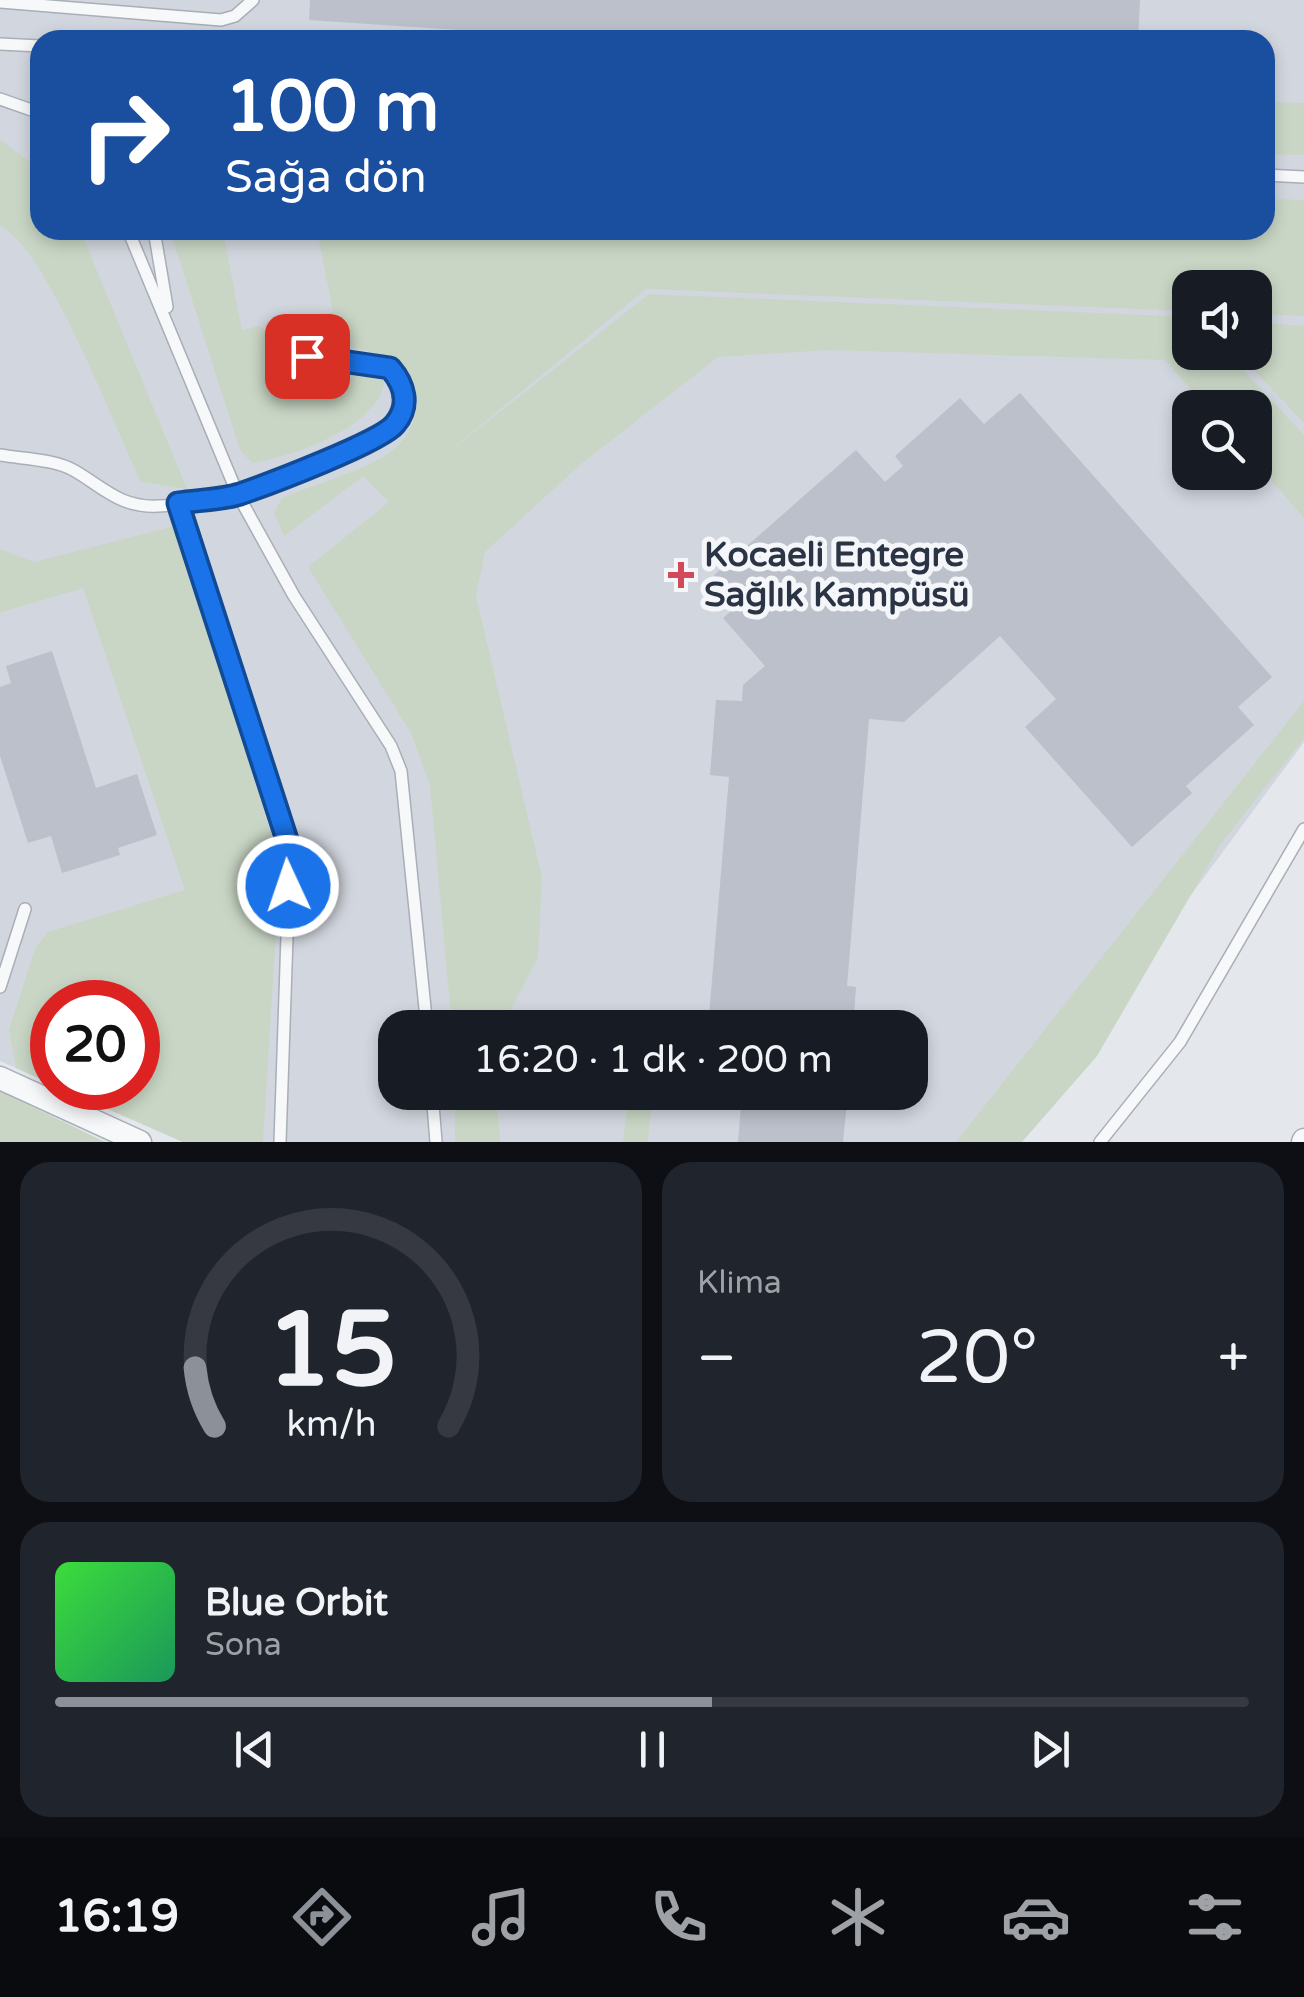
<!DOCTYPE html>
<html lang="tr">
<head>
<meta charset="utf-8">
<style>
  body { margin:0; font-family:"Varela Round",sans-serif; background:#20242c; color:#f1f3f6; height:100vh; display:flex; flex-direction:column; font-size:38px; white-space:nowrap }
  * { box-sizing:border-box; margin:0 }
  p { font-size:32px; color:#9ea1a6 }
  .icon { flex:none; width:55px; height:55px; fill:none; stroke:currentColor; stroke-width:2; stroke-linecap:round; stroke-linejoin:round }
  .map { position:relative; height:1142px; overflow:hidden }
  .details { display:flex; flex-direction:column; gap:20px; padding:20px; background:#0d0f14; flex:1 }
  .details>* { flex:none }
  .top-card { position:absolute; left:30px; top:30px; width:1245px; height:210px; border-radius:30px; box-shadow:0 5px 15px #0003; background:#1a4fa0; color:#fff; overflow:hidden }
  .tools { position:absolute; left:1172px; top:270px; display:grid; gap:20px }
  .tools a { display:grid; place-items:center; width:100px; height:100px; border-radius:20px; background:#171b24; box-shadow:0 5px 15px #0003; font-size:50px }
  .speed { position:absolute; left:30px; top:980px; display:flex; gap:20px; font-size:50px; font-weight:700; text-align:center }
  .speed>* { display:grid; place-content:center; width:130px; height:130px; border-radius:50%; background:#171b24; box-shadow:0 5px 15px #0003; line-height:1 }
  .speed .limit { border:15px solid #d22; background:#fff; color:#111 }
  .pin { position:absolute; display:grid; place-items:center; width:85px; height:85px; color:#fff; margin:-42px; border-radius:20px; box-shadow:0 5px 15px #0006 }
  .me { position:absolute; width:110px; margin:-55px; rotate:357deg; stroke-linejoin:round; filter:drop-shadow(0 0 8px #0008) }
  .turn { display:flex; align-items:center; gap:35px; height:210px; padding:0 30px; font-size:45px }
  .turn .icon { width:130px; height:130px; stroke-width:2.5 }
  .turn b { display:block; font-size:70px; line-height:85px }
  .big { font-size:75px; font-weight:600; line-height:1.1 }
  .details .tile { flex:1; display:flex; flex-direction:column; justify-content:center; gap:15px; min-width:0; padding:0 35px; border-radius:30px; background:#20242c }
  .details .dial { align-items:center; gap:0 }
  .dial svg { height:260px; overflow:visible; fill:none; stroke:#363941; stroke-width:7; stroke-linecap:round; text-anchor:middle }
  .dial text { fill:#f1f3f6; stroke:none }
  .song { display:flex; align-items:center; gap:30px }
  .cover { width:120px; height:120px; border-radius:15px; background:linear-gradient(135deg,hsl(120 70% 55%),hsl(150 70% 35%)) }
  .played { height:10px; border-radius:5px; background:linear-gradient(90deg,#8c9099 55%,#363941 55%) }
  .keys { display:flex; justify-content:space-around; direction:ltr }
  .heat { display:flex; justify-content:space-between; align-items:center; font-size:55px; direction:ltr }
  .details .tiles { flex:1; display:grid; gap:20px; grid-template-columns:1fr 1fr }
  .tile:last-child { grid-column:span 2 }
  .trip { position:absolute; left:378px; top:1010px; width:550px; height:100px; border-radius:30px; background:#171b24; box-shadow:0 5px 15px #0003; font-weight:600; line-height:100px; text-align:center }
  .tabs { display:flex; height:160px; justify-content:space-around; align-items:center; background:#090b0e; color:#9ea1a6 }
  .tabs .icon { width:70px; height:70px }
  .tabs .active { color:#8c9099 }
  .tabs b { font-size:45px; color:#f1f3f6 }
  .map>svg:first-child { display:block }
  .built { fill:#d2d6de; fill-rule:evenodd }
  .green { fill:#c9d6c5 }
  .building { fill:#bbc0ca }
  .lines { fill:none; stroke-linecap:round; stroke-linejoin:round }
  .service-casing { stroke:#a9aeb7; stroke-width:14 }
  .minor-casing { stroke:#a9aeb7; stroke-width:25 }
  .service { stroke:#f7f8fa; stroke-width:11 }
  .minor { stroke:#f7f8fa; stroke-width:22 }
  .route-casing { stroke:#114b97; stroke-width:25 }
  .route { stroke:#1a73e8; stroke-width:18 }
  .poi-dot { fill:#d1495b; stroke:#f4f6f9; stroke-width:4 }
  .labels { text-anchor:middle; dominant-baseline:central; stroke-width:10; stroke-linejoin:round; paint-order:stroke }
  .poi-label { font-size:35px; font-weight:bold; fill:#2b3445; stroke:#f4f6f9; text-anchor:start }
</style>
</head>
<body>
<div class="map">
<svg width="1304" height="1142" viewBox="0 0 1304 1142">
  <rect width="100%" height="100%" fill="#e4e7ec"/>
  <path class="built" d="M 0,0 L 1304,0 L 1304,742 L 1084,1040 L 997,1142 L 183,1142 L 60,1088 L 138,1088 L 138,1002 L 52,1002 L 52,1084 L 0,1061 L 0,613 L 81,588 L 0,549 ZM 40,40 L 1265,40 L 1265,230 L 40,230 ZM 1190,288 L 1255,288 L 1255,352 L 1190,352 ZM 1190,408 L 1255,408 L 1255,472 L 1190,472 ZM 395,1028 L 910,1028 L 910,1092 L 395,1092 Z"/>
  <g class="green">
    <polygon points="1265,102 1304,103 1304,155 1265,154"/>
    <path d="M 0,140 L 40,169 L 40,230 L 80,230 L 187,489 L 141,482 C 116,430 46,246 0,226 Z"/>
    <path d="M 1265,199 L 1304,200 L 1304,316 L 1255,314 L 1255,288 L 1190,288 L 1190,311 L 646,289 L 430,467 L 649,294 L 1190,317 L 1190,352 L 1227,353 L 1304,435 L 1304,518 L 1255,462 L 1255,408 L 1207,407 L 1165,360 L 829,350 L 718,357 L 581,464 L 485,552 L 476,596 L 542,878 L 538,957 L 502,1027 L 452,1027 L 430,785 L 411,733 L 308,567 L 389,502 L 363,476 L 284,536 L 274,513 L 282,498 C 315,484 359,473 389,453 C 420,432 429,383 397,361 C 384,351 321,343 300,335 L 289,321 L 333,312 L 317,230 L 1265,230 Z"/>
    <path d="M 170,230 L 230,230 L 223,232 L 242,330 L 259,326 L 303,367 L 385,378 C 381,426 296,456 252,463 L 240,450 Z"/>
    <polygon points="1255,322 1304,326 1304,423 1238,353 1255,352"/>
    <polygon points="175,526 280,863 263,1142 183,1142 60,1088 138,1088 138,1002 52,1002 52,1084 16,1068 9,1030 35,949 48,932 185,890 83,588 0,613 0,549 34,562"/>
    <polygon points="1304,701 1304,738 1220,845 1097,1056 1022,1142 956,1142"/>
    <polygon points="0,1091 105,1142 0,1142"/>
    <polygon points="455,1093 496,1093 500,1142 455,1142"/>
    <polygon points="629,1093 652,1093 648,1142 623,1142"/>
  </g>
  <g class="building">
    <polygon points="310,0 1140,0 1138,40 503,40 503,33 309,20"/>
    <polygon points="1020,393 1272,677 1238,707 1254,725 1186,786 1192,793 1132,847 1025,727 1056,699 1000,636 904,722 869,719 847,986 856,987 853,1028 708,1028 729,777 710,775 716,700 742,701 743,685 765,666 723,618 739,604 714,575 856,450 885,482 903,466 895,456 960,398 984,424"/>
    <polygon points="52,651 96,788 137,774 157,835 118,848 120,855 62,873 51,836 28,843 0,756 0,687 11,683 6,666"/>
    <polygon points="703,1092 848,1092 843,1142 738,1142 741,1106 702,1103"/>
  </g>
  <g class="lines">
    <g class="service-casing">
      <g id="service">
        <polyline points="0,2 221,20 235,16 253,0"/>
        <polyline points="0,44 40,46"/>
        <polyline points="0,99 40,113"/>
        <polyline points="1265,175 1304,177"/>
        <polyline points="128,230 238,495 294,596 391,746 401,771 427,1028"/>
        <polyline points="154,230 167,307"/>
        <path d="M 0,455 C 23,459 55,459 75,471 C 104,488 121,508 158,506 C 182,505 211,500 234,495 C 258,490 384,439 396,423 C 410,404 404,384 390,368 L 307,356 L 276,326"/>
        <polyline points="178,503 290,849 280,1142"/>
        <polyline points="0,987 25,909"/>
        <polyline points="432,1092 436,1142"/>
        <polyline points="1100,1142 1180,1042 1304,829"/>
      </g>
    </g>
    <g class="minor-casing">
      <g id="minor">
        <polyline points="0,1078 140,1142"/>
        <polyline points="1303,1142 1304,1140"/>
      </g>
    </g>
    <use href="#service" class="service"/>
    <use href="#minor" class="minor"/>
  </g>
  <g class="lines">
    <g class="route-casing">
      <path id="route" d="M 288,886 L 290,849 L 178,503 C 198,500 221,500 240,494 C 266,485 381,442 395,424 C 411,405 404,384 390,368 L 307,356"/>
    </g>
    <use href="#route" class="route"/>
  </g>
  <path class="poi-dot" d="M676 560h10v10h10v10h-10v10h-10v-10h-10v-10h10z"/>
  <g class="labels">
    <g class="poi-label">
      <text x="704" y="555">Kocaeli Entegre<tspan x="704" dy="40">Sağlık Kampüsü</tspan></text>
    </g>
  </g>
</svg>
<div class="tools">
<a><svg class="icon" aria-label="sound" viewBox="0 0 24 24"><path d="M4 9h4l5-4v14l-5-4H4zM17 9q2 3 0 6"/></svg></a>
<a><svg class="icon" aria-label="search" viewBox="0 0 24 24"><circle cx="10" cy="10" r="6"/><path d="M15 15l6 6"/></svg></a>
</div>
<div class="speed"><div class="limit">20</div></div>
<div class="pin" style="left:307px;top:356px;background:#d93025"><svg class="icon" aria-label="arrive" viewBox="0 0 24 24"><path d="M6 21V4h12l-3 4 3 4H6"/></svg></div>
<svg class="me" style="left:288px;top:886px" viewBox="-20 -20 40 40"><circle r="17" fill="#1a73e8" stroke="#fff" stroke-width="3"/><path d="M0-11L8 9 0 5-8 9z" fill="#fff"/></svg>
<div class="trip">16:20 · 1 dk · 200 m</div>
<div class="top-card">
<div class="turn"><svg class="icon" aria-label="right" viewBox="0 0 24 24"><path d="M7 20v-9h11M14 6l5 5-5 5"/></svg><div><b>100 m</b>Sağa dön</div></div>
</div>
</div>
<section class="details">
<div class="tiles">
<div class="tile dial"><svg viewBox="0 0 100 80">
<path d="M14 69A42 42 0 1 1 86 69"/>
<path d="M14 69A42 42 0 0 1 8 51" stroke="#8c9099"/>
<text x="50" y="56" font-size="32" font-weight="700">15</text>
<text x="50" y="72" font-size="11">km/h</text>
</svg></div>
<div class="tile"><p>Klima</p>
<div class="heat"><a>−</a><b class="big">20°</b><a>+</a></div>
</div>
<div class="tile">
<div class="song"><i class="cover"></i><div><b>Blue Orbit</b><p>Sona</p></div></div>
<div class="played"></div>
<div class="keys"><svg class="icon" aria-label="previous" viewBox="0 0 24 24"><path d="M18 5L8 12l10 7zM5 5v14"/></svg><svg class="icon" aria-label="pause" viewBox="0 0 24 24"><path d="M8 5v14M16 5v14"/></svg><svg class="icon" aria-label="next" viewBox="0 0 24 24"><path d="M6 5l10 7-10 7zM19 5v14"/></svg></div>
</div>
</div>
</section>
<nav class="tabs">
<b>16:19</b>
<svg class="icon active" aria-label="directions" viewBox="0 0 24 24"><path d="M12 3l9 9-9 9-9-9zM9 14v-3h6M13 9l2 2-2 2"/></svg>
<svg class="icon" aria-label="music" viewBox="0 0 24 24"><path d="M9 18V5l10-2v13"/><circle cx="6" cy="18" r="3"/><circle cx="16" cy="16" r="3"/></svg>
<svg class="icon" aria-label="phone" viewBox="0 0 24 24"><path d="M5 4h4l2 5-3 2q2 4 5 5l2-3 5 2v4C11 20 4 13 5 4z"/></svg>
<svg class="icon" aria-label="climate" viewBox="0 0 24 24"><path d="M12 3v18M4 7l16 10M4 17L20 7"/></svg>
<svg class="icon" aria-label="car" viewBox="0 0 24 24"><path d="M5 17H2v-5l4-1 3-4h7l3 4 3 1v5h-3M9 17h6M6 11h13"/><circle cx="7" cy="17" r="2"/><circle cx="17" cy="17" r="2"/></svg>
<svg class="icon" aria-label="filters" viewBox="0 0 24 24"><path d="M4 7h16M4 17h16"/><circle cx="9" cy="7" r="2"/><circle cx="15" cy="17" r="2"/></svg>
</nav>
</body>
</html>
